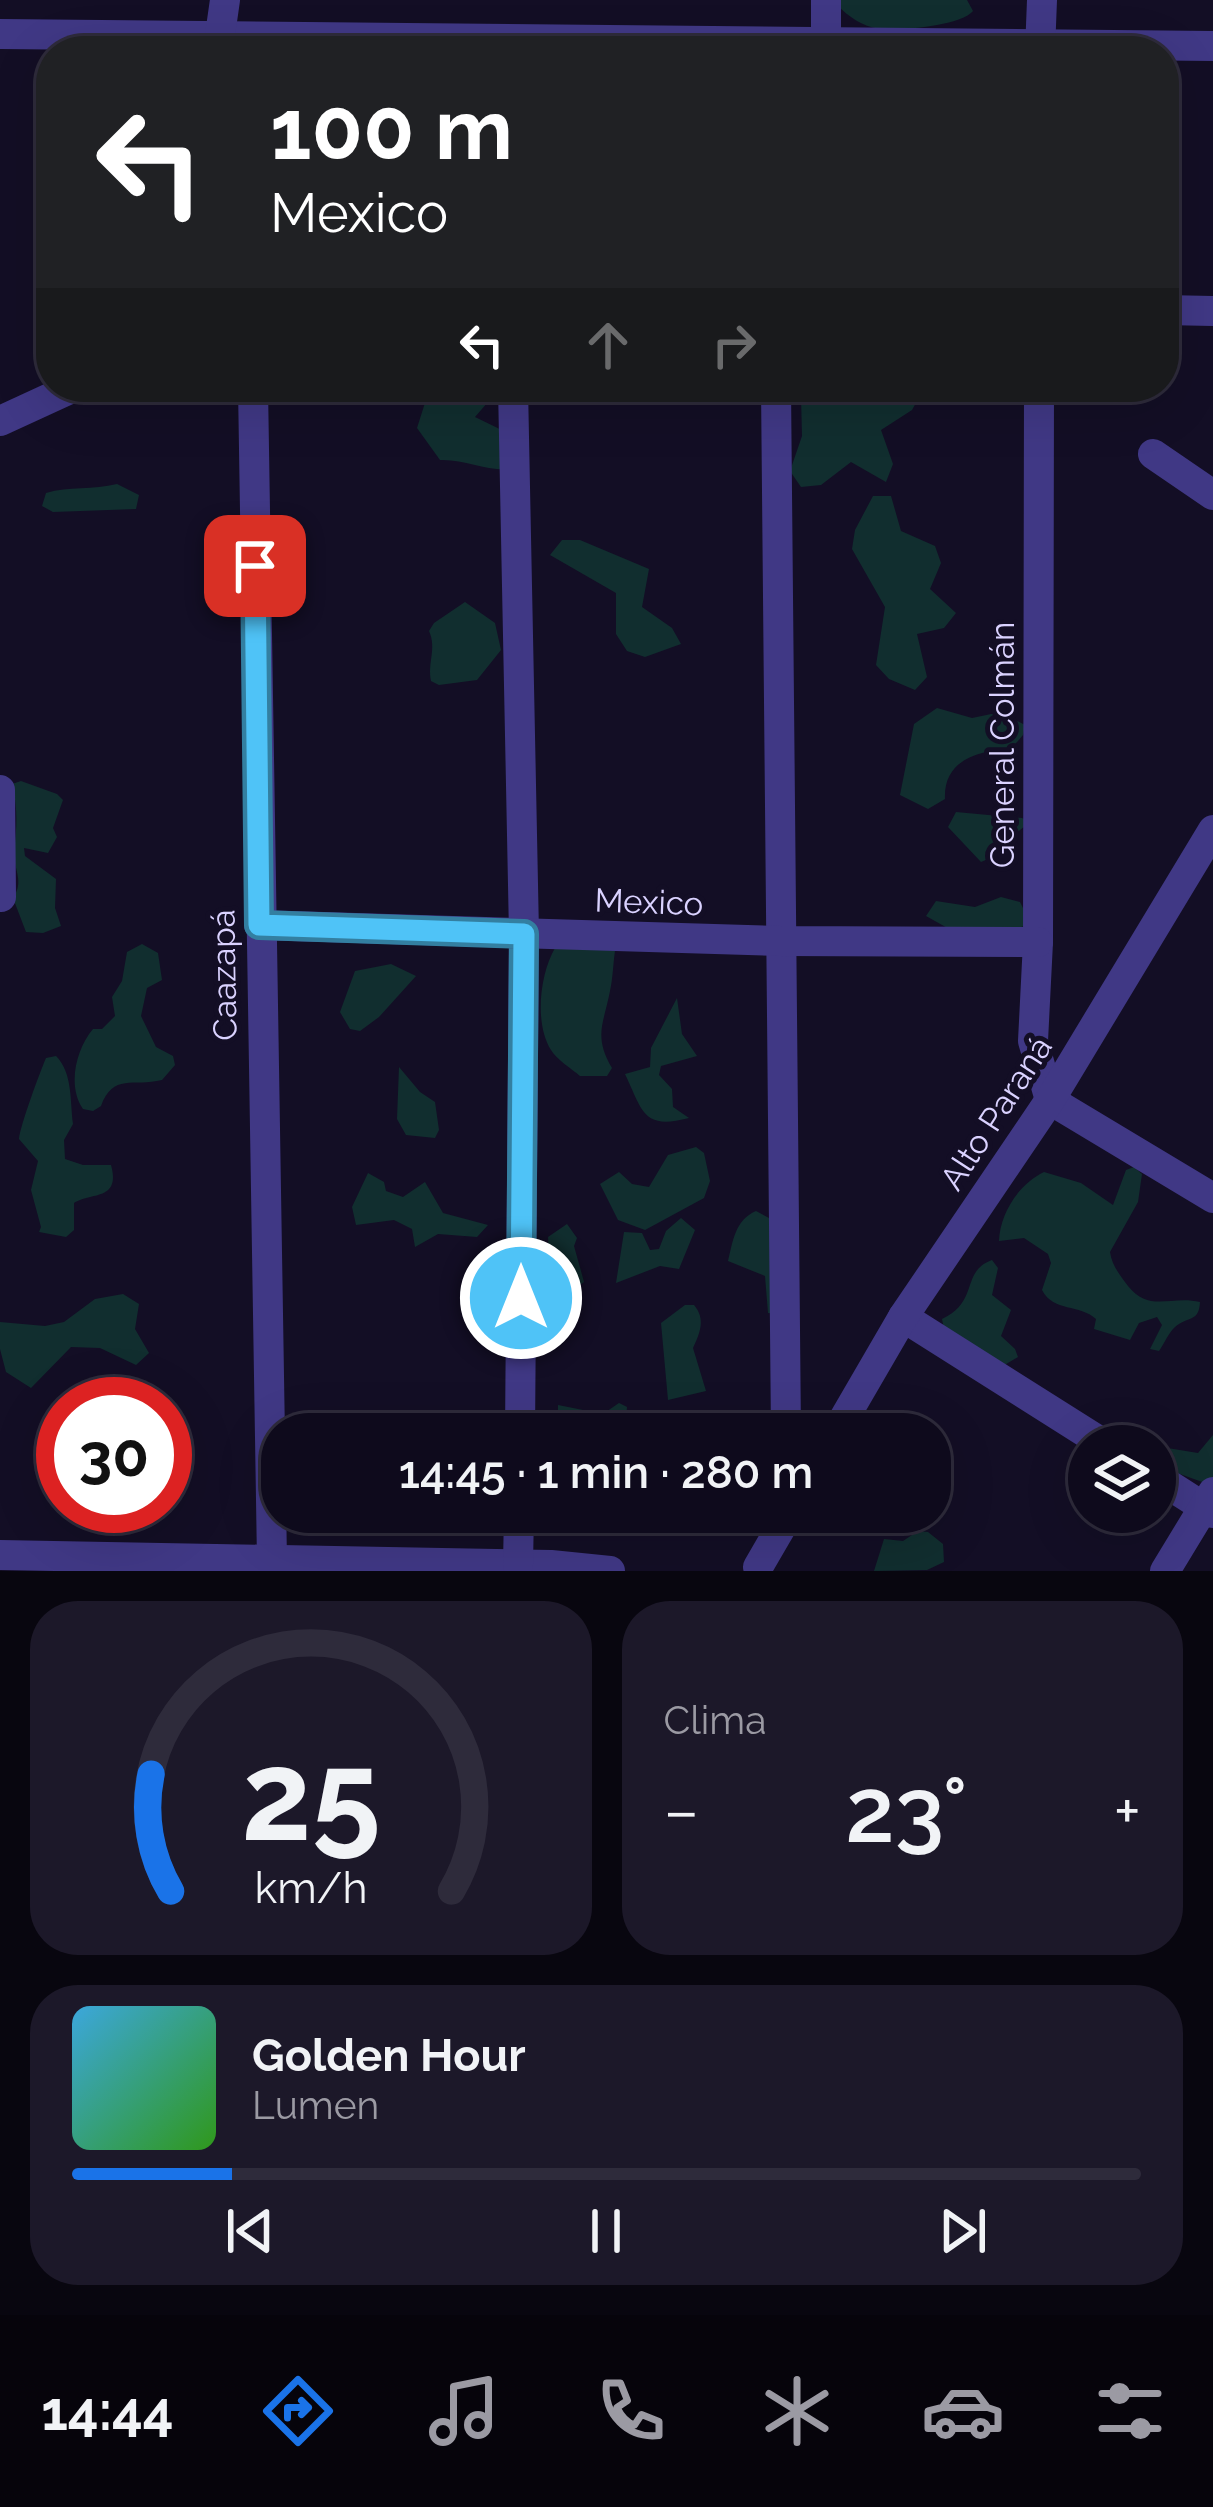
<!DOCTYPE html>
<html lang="es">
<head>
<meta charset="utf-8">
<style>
  body { margin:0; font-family:Raleway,sans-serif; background:#1c1829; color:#f1f3f6; height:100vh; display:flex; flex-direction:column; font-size:45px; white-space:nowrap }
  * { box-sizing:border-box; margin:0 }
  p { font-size:39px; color:#9b9aa3 }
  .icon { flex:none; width:66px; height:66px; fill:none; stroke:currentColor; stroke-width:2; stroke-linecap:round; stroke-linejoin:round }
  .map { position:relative; height:1571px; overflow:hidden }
  .details { display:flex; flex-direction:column; gap:30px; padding:30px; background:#08060f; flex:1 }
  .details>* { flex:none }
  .guide { position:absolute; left:36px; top:36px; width:1143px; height:366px; border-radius:48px; box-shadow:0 12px 48px #0002,0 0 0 3px #2e2b3b; background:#202124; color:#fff; overflow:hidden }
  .buttons { position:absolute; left:1068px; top:1425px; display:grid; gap:24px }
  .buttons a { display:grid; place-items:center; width:108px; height:108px; border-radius:50%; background:#0e0a1c; box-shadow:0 12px 48px #0002,0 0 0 3px #2e2b3b; font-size:60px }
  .speed { position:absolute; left:36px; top:1377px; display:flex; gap:24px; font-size:60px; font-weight:700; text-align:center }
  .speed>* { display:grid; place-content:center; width:156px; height:156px; border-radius:50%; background:#0e0a1c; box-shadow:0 12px 48px #0002,0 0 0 3px #2e2b3b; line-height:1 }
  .speed .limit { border:18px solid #d22; background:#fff; color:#111 }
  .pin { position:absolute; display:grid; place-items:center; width:102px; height:102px; color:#fff; margin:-51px; border-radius:24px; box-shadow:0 6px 18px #0006 }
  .me { position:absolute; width:132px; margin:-66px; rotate:0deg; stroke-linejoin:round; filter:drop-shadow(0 0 9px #0008) }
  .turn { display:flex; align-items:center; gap:42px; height:252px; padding:0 36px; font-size:54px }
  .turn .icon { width:156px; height:156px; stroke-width:2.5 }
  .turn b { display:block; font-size:84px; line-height:102px }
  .lanes { display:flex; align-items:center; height:114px; padding:0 36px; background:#0003; justify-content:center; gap:60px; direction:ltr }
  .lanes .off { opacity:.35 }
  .big { font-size:90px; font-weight:600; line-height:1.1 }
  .details .tile { flex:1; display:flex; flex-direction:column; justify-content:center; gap:18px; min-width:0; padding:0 42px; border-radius:48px; background:#1c1829 }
  .details .dial { align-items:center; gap:0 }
  .dial svg { height:312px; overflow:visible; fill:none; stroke:#2e2b3b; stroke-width:7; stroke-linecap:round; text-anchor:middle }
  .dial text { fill:#f1f3f6; stroke:none }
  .song { display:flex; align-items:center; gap:36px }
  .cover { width:144px; height:144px; border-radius:18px; background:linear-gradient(135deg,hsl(200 70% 55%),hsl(110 70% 35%)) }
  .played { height:12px; border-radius:6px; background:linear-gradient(90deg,#1a73e8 15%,#2e2b3b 15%) }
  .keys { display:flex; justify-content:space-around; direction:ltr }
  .heat { display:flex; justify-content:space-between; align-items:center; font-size:66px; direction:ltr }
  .details .tiles { flex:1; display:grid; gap:30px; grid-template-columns:1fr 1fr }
  .tile:last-child { grid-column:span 2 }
  .trip { position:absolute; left:261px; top:1413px; width:690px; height:120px; border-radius:48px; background:#0e0a1c; box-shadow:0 12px 48px #0002,0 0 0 3px #2e2b3b; font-weight:600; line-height:120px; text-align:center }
  .tabs { display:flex; height:192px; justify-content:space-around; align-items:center; background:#06040b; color:#9b9aa3 }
  .tabs .icon { width:84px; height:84px }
  .tabs .selected { color:#1a73e8 }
  .tabs b { font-size:54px; color:#f1f3f6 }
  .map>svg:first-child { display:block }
  .green { fill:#112e2f }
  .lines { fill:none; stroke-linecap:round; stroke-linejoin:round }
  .minor { stroke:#403885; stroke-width:30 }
  .route-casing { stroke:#337fa1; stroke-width:30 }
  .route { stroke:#4fc3f7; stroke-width:21 }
  .labels { text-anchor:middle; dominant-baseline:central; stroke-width:10; stroke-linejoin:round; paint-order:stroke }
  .street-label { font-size:33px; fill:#dad2ff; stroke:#130e25 }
</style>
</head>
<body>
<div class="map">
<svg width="1213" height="1571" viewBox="0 0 1213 1571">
  <rect width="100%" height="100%" fill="#130e25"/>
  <g class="green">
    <path d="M 837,0 L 967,0 L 973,11 C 961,26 899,31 879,29 C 862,26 849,17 837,5 Z"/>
    <path d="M 430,387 L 501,387 L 475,417 L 510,434 L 518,468 C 490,474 468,459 440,460 L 417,428 Z"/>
    <path d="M 869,387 L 917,387 L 921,394 L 912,410 L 881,430 L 893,464 L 886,482 L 851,462 L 821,485 L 801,487 L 790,471 L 802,436 L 801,397 C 827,384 841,403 869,387 Z"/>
    <path d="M 117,484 L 139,495 L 136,509 L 53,512 L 42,506 L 46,493 C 69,486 93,490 117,484 Z"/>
    <polygon points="873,496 891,496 901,531 935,546 941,563 930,589 956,613 944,628 917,634 927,677 915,690 889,679 876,665 885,607 852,549 855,530"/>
    <polygon points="562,540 580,540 649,569 642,607 672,628 681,644 645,657 627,651 616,634 616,593 550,555"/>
    <path d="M 465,602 L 495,623 L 501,650 L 477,680 L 439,685 L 431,681 C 427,663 437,649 429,631 L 434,623 Z"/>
    <path d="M 937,708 L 972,718 L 1001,712 L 1025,725 L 1023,735 L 1011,749 C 979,750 943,760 945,799 L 928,809 L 900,795 L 914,724 Z"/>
    <path d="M 21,781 L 57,794 L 63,800 L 53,828 L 57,837 L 48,853 L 24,848 L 25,856 L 56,879 L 55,908 L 61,926 L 43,933 L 26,932 L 13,898 C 25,881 13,869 14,851 C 17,828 18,808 12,784 Z"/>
    <polygon points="956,812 1022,818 1030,822 1015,834 1007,851 981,862 948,827"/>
    <path d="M 1001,897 L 1020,902 L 1028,918 L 1024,926 C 998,937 977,922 951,930 L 926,916 L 936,901 L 975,907 Z"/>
    <path d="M 600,940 L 615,951 C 613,964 613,978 610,991 C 604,1023 593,1036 612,1068 L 607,1076 L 580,1076 C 572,1069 557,1060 551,1050 C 534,1023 540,974 555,948 Z"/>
    <path d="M 142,944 L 158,953 L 162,980 L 147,988 L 141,1016 L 156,1047 L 173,1056 L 175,1065 L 162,1080 C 133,1087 113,1073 101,1106 L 93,1111 L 83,1109 C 67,1086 76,1049 93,1029 L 102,1029 L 115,1016 L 112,997 L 122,981 L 127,952 Z"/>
    <polygon points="391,964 416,976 379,1017 360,1031 350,1029 340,1012 355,971"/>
    <path d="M 677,998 L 682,1034 L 697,1056 L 661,1066 L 659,1075 L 672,1089 L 673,1107 L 689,1118 C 643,1130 643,1112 625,1074 L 650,1067 L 651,1048 Z"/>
    <path d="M 56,1056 C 73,1073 70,1102 73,1124 L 64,1140 L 65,1159 L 83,1165 L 111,1165 C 121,1201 91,1192 74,1203 L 74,1230 L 66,1237 L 39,1232 L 41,1227 L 31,1190 L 38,1161 L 19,1139 C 20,1126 40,1072 46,1058 Z"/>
    <polygon points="399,1067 420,1092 435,1102 439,1130 435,1138 406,1135 397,1119"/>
    <polygon points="696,1147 704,1153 710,1181 704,1198 645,1230 618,1220 600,1184 619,1172 632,1184 649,1187 668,1155"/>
    <path d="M 1134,1167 L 1142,1174 L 1138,1202 L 1110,1252 C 1112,1266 1120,1275 1128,1286 C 1149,1313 1171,1295 1200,1302 C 1199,1323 1187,1316 1175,1327 C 1169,1332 1164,1344 1159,1351 L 1150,1349 L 1162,1325 L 1157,1317 L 1139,1323 L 1130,1340 L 1094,1329 L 1096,1319 C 1080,1304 1053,1312 1042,1290 L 1051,1263 L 1048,1254 L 1024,1238 L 999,1241 C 1000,1213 1019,1184 1044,1172 L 1081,1183 L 1113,1205 L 1126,1170 Z"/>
    <polygon points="368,1173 384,1182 386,1191 403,1197 425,1182 443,1213 488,1225 477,1237 438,1234 415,1247 412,1229 394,1220 356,1225 352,1207"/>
    <path d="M 756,1211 L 780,1224 L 786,1315 L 768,1313 L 765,1276 L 728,1261 C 733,1241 735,1220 756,1211 Z"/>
    <polygon points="681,1218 695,1230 679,1269 660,1266 616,1283 624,1232 642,1233 650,1250 659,1249 666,1231"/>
    <polygon points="567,1224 577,1238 574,1246 584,1282 561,1298 551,1296 548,1237"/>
    <path d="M 992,1260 L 998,1268 L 992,1295 L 1011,1310 L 1001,1336 L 1015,1349 L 1018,1357 L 1001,1367 L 944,1329 L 942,1319 C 980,1301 960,1272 992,1260 Z"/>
    <polygon points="123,1294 139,1304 135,1329 149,1353 136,1365 100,1348 71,1347 31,1388 6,1372 0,1349 0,1322 45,1326 64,1322 95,1299"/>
    <path d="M 685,1305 L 694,1305 C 706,1319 700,1333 693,1348 L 706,1391 L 668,1400 L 661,1323 Z"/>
    <polygon points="619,1403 627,1407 625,1434 558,1434 558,1405 603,1414"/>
    <polygon points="1213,1435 1213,1480 1205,1483 1155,1465 1155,1446 1198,1453"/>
    <polygon points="918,1531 928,1532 943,1544 944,1562 927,1570 874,1571 884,1539 903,1541"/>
  </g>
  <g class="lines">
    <g class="minor">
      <polyline points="0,34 1213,46"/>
      <polyline points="220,35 225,0"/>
      <polyline points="826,42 826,0"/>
      <polyline points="1040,51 1042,0"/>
      <polyline points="1164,310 1213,311"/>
      <polyline points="253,387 272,1561"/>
      <polyline points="513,387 524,934 520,1434"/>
      <polyline points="776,387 786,1434"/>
      <polyline points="1039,387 1038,942 1033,1041 1050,1100 1213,1198"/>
      <polyline points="0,421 74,387"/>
      <polyline points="1153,454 1213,495"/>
      <polyline points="0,790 1,897"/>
      <polyline points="259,925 781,941 1038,942"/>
      <polyline points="903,1317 1107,1446"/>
      <polyline points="835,1434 903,1317 1050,1100 1213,830"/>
      <polyline points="1155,1476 1213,1513"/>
      <polyline points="0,1555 551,1565 610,1571"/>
      <polyline points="518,1565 519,1512"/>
      <polyline points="758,1567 790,1512"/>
      <polyline points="1165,1571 1213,1492"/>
    </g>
  </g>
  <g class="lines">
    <g class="route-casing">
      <polyline id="route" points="255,566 259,925 524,934 521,1298"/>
    </g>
    <use href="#route" class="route"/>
  </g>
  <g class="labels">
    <g class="street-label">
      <text transform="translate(1002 745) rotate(-90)">General Colmán</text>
      <text transform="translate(649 902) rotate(2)">Mexico</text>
      <text transform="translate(224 975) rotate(-91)">Caazapá</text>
      <text transform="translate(996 1113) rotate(-57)">Alto Paraná</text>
    </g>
  </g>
</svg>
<div class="buttons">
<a><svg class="icon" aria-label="layers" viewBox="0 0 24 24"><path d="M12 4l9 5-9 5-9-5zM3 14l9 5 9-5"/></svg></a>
</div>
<div class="speed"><div class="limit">30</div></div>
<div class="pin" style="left:255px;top:566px;background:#d93025"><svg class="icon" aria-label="arrive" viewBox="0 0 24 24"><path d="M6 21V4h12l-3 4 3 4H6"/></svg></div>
<svg class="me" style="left:521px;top:1298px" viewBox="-20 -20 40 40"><circle r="17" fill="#4fc3f7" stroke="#fff" stroke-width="3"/><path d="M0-11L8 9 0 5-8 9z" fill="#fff"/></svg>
<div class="trip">14:45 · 1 min · 280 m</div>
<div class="guide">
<div class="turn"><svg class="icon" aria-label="left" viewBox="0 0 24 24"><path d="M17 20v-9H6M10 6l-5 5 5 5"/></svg><div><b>100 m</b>Mexico</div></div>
<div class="lanes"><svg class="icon" aria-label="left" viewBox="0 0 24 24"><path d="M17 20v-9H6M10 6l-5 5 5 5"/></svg><svg class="icon off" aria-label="ahead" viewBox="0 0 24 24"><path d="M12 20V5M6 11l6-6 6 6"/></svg><svg class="icon off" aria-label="right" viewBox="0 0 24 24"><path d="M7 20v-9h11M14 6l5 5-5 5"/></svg></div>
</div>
</div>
<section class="details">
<div class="tiles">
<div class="tile dial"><svg viewBox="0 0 100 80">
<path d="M14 69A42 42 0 1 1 86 69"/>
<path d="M14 69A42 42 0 0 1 9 39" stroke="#1a73e8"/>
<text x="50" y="56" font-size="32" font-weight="700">25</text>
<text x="50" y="72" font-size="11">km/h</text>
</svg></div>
<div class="tile"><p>Clima</p>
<div class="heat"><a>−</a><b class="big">23°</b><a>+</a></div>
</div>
<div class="tile">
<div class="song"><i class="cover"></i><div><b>Golden Hour</b><p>Lumen</p></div></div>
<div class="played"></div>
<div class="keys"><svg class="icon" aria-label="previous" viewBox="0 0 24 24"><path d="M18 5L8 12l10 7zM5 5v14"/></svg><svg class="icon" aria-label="pause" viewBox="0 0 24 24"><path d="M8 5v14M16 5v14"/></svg><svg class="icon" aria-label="next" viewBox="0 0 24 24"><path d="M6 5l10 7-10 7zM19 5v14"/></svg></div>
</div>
</div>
</section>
<nav class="tabs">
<b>14:44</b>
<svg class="icon selected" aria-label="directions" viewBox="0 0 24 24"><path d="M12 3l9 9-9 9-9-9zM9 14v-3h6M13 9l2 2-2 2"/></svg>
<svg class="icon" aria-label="music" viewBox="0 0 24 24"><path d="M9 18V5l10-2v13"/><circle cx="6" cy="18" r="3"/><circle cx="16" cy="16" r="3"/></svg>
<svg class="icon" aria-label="phone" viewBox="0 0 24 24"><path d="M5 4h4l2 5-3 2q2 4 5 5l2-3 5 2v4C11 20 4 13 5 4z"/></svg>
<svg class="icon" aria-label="climate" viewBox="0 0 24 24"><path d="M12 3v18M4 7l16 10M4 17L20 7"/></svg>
<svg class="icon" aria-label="car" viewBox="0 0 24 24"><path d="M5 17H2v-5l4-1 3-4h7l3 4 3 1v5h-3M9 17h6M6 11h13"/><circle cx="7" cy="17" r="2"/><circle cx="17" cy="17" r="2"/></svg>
<svg class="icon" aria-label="filters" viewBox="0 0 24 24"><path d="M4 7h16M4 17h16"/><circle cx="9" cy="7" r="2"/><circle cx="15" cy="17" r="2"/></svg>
</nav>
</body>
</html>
